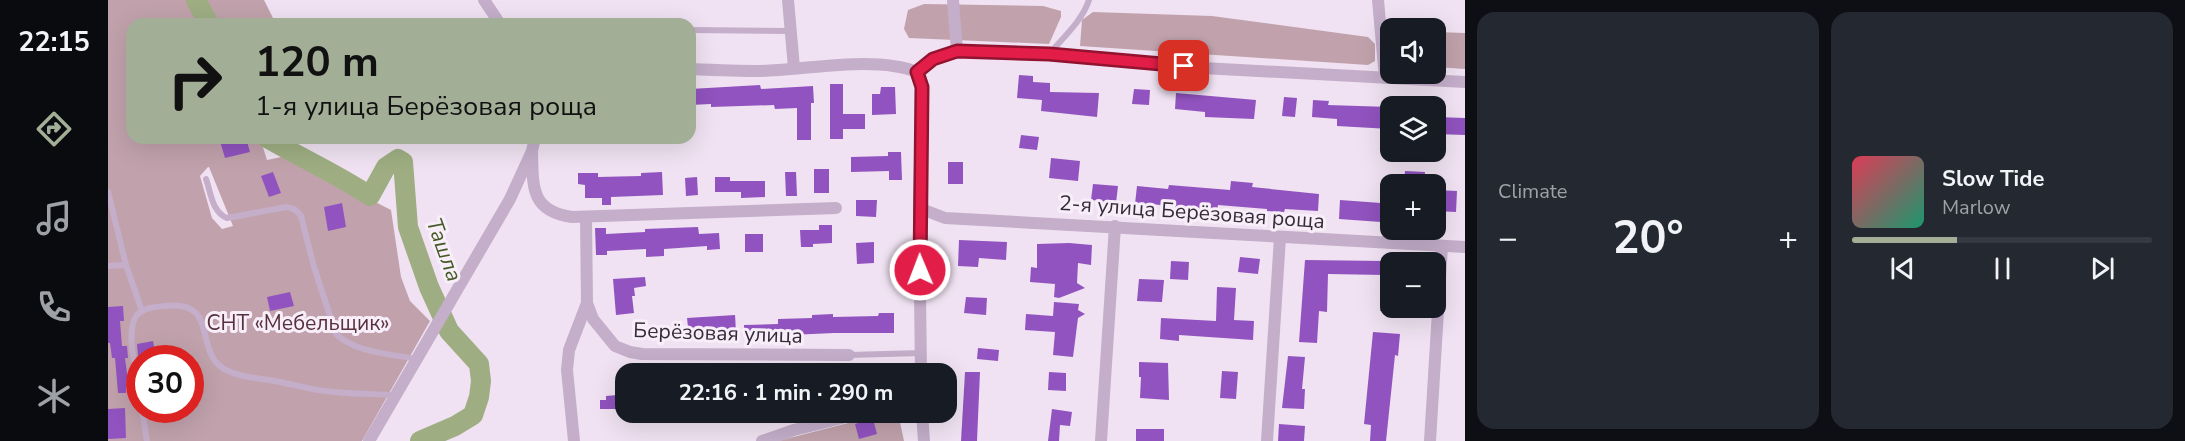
<!DOCTYPE html>
<html lang="en">
<head>
<meta charset="utf-8">
<style>
  body { margin:0; font-family:"Nunito Sans",sans-serif; background:#242831; color:#f1f3f6; height:100vh; display:flex; flex-direction:column; font-size:22px; white-space:nowrap }
  * { box-sizing:border-box; margin:0 }
  p { font-size:20px; color:#9ea1a6 }
  .icon { flex:none; width:33px; height:33px; fill:none; stroke:currentColor; stroke-width:2; stroke-linecap:round; stroke-linejoin:round }
  .map { position:relative; flex:1; overflow:hidden }
  .sheet { display:flex; flex-direction:column; gap:12px; padding:12px; background:#0d0f14; width:720px }
  .sheet>* { flex:none }
  .top-card { position:absolute; left:18px; top:18px; width:570px; height:126px; border-radius:18px; box-shadow:0 6px 24px #0002; background:#a3ae97; color:#111; overflow:hidden }
  .tools { position:absolute; left:1272px; top:18px; display:grid; gap:12px }
  .tools a { display:grid; place-items:center; width:66px; height:66px; border-radius:12px; background:#171b24; box-shadow:0 6px 24px #0002; font-size:30px }
  .speed { position:absolute; left:18px; top:345px; display:flex; gap:12px; font-size:30px; font-weight:700; text-align:center }
  .speed>* { display:grid; place-content:center; width:78px; height:78px; border-radius:50%; background:#171b24; box-shadow:0 6px 24px #0002; line-height:1 }
  .speed .limit { border:9px solid #d22; background:#fff; color:#111 }
  .pin { position:absolute; display:grid; place-items:center; width:51px; height:51px; color:#fff; margin:-26px; border-radius:12px; box-shadow:0 3px 9px #0006 }
  .me { position:absolute; width:66px; margin:-33px; rotate:359deg; stroke-linejoin:round; filter:drop-shadow(0 0 4px #0008) }
  .turn { display:flex; align-items:center; gap:21px; height:126px; padding:0 30px; font-size:27px }
  .turn .icon { width:78px; height:78px; stroke-width:2.5 }
  .turn b { display:block; font-size:42px; line-height:51px }
  .big { font-size:45px; font-weight:700; line-height:1.1 }
  .sheet .card { flex:1; display:flex; flex-direction:column; justify-content:center; gap:9px; min-width:0; padding:0 21px; border-radius:18px; background:#242831 }
  .song { display:flex; align-items:center; gap:18px }
  .cover { width:72px; height:72px; border-radius:9px; background:linear-gradient(135deg,hsl(350 70% 55%),hsl(160 70% 35%)) }
  .played { height:6px; border-radius:3px; background:linear-gradient(90deg,#a3ae97 35%,#363941 35%) }
  .keys { display:flex; justify-content:space-around; direction:ltr }
  .heat { display:flex; justify-content:space-between; align-items:center; font-size:33px; direction:ltr }
  .sheet .tiles { flex:1; display:grid; gap:12px; grid-template-columns:repeat(2,1fr) }
  .trip { position:absolute; left:507px; top:363px; width:342px; height:60px; border-radius:18px; background:#171b24; box-shadow:0 6px 24px #0002; font-weight:700; line-height:60px; text-align:center }
  main { display:flex; flex:1; min-height:0 }
  .tabs { display:flex; flex-direction:column; width:108px; justify-content:space-around; align-items:center; background:#090b0e; color:#9ea1a6 }
  .tabs .icon { width:42px; height:42px }
  .tabs .on { color:#a3ae97 }
  .tabs b { font-size:27px; color:#f1f3f6 }
  .map>svg:first-child { display:block }
  .green { fill:#c1a2ac; fill-rule:evenodd }
  .lines { fill:none; stroke-linecap:round; stroke-linejoin:round }
  .river { stroke:#9eae82; stroke-width:20 }
  .building { fill:#9153bf }
  .lane { stroke:#c4aeca; stroke-width:6 }
  .street { stroke:#c4aeca; stroke-width:12 }
  .route-casing { stroke:#92132f; stroke-width:15 }
  .route { stroke:#e11d48; stroke-width:10 }
  .labels { text-anchor:middle; dominant-baseline:central; stroke-width:6; stroke-linejoin:round; paint-order:stroke }
  .street-label { font-size:21px; fill:#352c39; stroke:#f8eefa }
  .park-label { font-size:21px; fill:#56313c; stroke:#f8eefa }
  .water-label { font-size:22px; font-style:italic; fill:#445923; stroke:#f8eefa }
</style>
</head>
<body>
<main>
<nav class="tabs">
<b>22:15</b>
<svg class="icon on" aria-label="directions" viewBox="0 0 24 24"><path d="M12 3l9 9-9 9-9-9zM9 14v-3h6M13 9l2 2-2 2"/></svg>
<svg class="icon" aria-label="music" viewBox="0 0 24 24"><path d="M9 18V5l10-2v13"/><circle cx="6" cy="18" r="3"/><circle cx="16" cy="16" r="3"/></svg>
<svg class="icon" aria-label="phone" viewBox="0 0 24 24"><path d="M5 4h4l2 5-3 2q2 4 5 5l2-3 5 2v4C11 20 4 13 5 4z"/></svg>
<svg class="icon" aria-label="climate" viewBox="0 0 24 24"><path d="M12 3v18M4 7l16 10M4 17L20 7"/></svg>
</nav>
<div class="map">
<svg width="1357" height="441" viewBox="0 0 1357 441">
  <rect width="100%" height="100%" fill="#f0e2f2"/>
  <g class="green">
    <path d="M 0,0 L 156,0 L 168,24 L 24,24 L 24,138 L 152,138 L 159,160 L 178,156 L 283,210 L 293,277 L 302,301 L 322,321 L 254,441 L 0,441 ZM 100,167 L 101,167 L 125,226 L 114,229 L 104,218 L 92,176 ZM 32,358 L 82,358 L 82,410 L 32,410 Z"/>
    <polygon points="816,4 935,6 953,11 953,17 941,44 801,38 796,29 800,10"/>
    <polygon points="985,12 1104,16 1260,37 1267,44 1267,61 1260,65 972,46 974,20"/>
    <polygon points="1328,32 1357,33 1357,69 1328,67"/>
    <polygon points="783,412 790,413 796,441 670,441"/>
  </g>
  <g class="lines">
    <g class="river">
      <polyline points="88,0 101,24"/>
      <path d="M 159,138 C 193,158 229,174 262,196 L 278,167 L 290,159 L 295,162 L 300,227 L 321,287 L 341,331 L 371,364 L 373,381 L 371,397 L 365,415 L 347,426 L 312,441"/>
    </g>
  </g>
  <g class="building">
    <polygon points="911,75 925,76 925,82 942,83 942,92 991,93 989,117 933,111 934,100 909,98"/>
    <polygon points="722,84 735,84 735,114 757,114 757,129 735,129 735,139 722,139"/>
    <polygon points="652,85 653,89 705,86 706,103 703,103 703,140 689,140 689,108 667,109 666,105 603,107 603,104 582,105 582,89"/>
    <polygon points="773,87 787,87 788,114 764,115 764,94 772,94"/>
    <polygon points="1026,89 1042,90 1041,105 1024,104"/>
    <polygon points="1068,93 1148,100 1146,119 1097,117 1097,112 1067,109"/>
    <polygon points="1176,97 1189,98 1187,117 1174,116"/>
    <polygon points="1205,100 1221,101 1220,105 1282,107 1282,129 1229,126 1229,119 1204,117"/>
    <polygon points="1328,117 1357,118 1357,135 1328,134"/>
    <polygon points="913,135 931,137 929,150 911,148"/>
    <polygon points="111,138 138,138 142,152 117,158"/>
    <polygon points="780,152 793,152 794,180 781,180 781,171 743,172 743,157 780,156"/>
    <polygon points="943,158 972,161 970,181 941,178"/>
    <rect x="840" y="162" width="15" height="22"/>
    <rect x="706" y="169" width="15" height="24"/>
    <polygon points="1297,171 1317,172 1316,184 1296,184"/>
    <polygon points="165,172 173,193 161,197 153,176"/>
    <polygon points="554,172 555,195 503,197 503,205 494,205 494,198 477,198 477,185 470,184 470,173 490,173 490,177 533,176 533,173"/>
    <polygon points="677,172 688,172 689,196 678,196"/>
    <polygon points="589,177 590,195 578,196 577,178"/>
    <polygon points="607,177 622,177 622,181 657,181 657,197 633,198 633,192 607,192"/>
    <polygon points="1123,181 1145,183 1144,187 1211,194 1210,211 1177,209 1176,212 1159,211 1159,209 1110,205 1109,212 1044,204 1043,206 1027,204 1029,186 1060,189 1061,185 1122,190"/>
    <polygon points="985,184 1010,186 1008,203 983,200"/>
    <polygon points="1328,190 1349,191 1348,212 1328,211"/>
    <polygon points="748,200 769,200 768,217 748,216"/>
    <polygon points="1232,200 1273,203 1273,222 1231,219"/>
    <polygon points="234,203 238,227 220,231 216,207"/>
    <polygon points="711,225 724,225 724,243 705,244 705,247 693,247 692,230 711,230"/>
    <polygon points="590,227 591,234 611,233 612,249 599,250 599,246 556,249 556,256 538,257 538,249 499,251 499,255 488,255 487,228 498,228 498,234 537,232 537,229"/>
    <rect x="637" y="234" width="18" height="18"/>
    <polygon points="851,240 899,242 898,260 871,258 870,267 850,266"/>
    <polygon points="766,242 766,263 749,264 748,243"/>
    <polygon points="961,243 984,245 983,265 970,263 969,283 977,288 951,298 946,297 947,284 922,282 923,267 929,268 929,244"/>
    <polygon points="1132,257 1152,259 1150,274 1130,272"/>
    <polygon points="1197,260 1277,261 1277,275 1220,274 1219,312 1211,311 1209,343 1191,342"/>
    <polygon points="1063,261 1081,262 1080,280 1062,279"/>
    <polygon points="537,277 538,286 526,288 527,296 524,296 526,313 508,315 505,279"/>
    <polygon points="1031,279 1056,280 1054,302 1029,301"/>
    <polygon points="1109,287 1128,288 1126,320 1146,321 1145,340 1071,335 1071,341 1052,339 1053,318 1108,321"/>
    <polygon points="1274,291 1282,292 1282,311 1272,311"/>
    <polygon points="182,292 186,306 162,311 159,297"/>
    <polygon points="858,297 879,298 878,315 856,313"/>
    <polygon points="946,302 971,304 970,310 977,314 970,318 965,357 945,355 947,332 917,330 918,314 945,316"/>
    <polygon points="15,306 16,321 12,321 14,346 19,346 20,358 17,358 20,381 18,381 18,393 10,393 7,358 4,358 2,343 0,343 0,307"/>
    <polygon points="771,313 786,313 786,333 726,333 636,337 636,325 670,324 670,319 704,318 704,315 725,314 725,317 770,316"/>
    <polygon points="627,315 628,332 581,336 579,318"/>
    <polygon points="1265,332 1292,334 1290,356 1287,355 1278,441 1262,441 1263,425 1256,424"/>
    <polygon points="45,341 47,352 30,356 29,344"/>
    <polygon points="870,348 891,350 890,361 869,359"/>
    <polygon points="1180,356 1197,357 1194,389 1197,389 1196,409 1174,408"/>
    <polygon points="1031,362 1060,363 1061,400 1032,398 1033,377 1031,377"/>
    <polygon points="1114,371 1130,372 1128,399 1112,398"/>
    <polygon points="857,372 872,372 869,441 853,441"/>
    <polygon points="941,372 958,373 958,391 940,390"/>
    <polygon points="509,395 509,409 492,409 492,400 498,400 498,396"/>
    <polygon points="17,408 18,438 0,439 0,409"/>
    <polygon points="944,409 964,412 962,426 952,425 951,441 940,441"/>
    <polygon points="765,419 769,434 751,439 747,424"/>
    <polygon points="1171,424 1197,426 1196,441 1170,441"/>
    <rect x="1028" y="429" width="28" height="12"/>
  </g>
  <g class="lines">
    <g class="lane">
      <polyline points="582,30 682,31"/>
      <path d="M 941,54 C 955,38 974,21 981,0"/>
      <path d="M 98,179 C 103,193 104,212 119,218 L 178,207 C 186,208 188,210 193,216 L 206,267 L 228,334 C 248,353 283,354 308,359"/>
      <polyline points="0,192 18,265 34,311"/>
      <polyline points="0,266 18,265"/>
      <polyline points="741,355 813,353"/>
      <path d="M 32,393 C 29,374 15,326 31,313 C 39,307 48,307 57,306 C 113,299 84,353 118,370 C 134,378 151,378 167,381 C 184,384 200,389 217,391 C 240,394 263,394 286,395"/>
      <polyline points="34,410 39,441"/>
    </g>
    <g class="street">
      <polyline points="376,0 392,24"/>
      <polyline points="680,0 686,68"/>
      <polyline points="845,0 849,51"/>
      <polyline points="1270,0 1277,78"/>
      <path d="M 582,69 C 605,70 629,71 652,71 C 698,70 767,55 809,72"/>
      <polyline points="809,72 825,59 849,51 941,54 1076,67 1357,82"/>
      <polyline points="809,72 814,87 811,208 813,374"/>
      <path d="M 424,151 C 425,186 422,211 464,217 L 728,208"/>
      <polyline points="811,208 837,218 1357,247"/>
      <polyline points="478,217 479,303 485,319 507,346 522,352 534,354 741,355"/>
      <polyline points="814,412 816,441"/>
      <polyline points="261,441 402,199 424,151 427,138"/>
      <polyline points="466,441 459,370 461,350 479,303"/>
      <polyline points="654,441 686,430 757,412"/>
      <polyline points="993,441 1007,226"/>
      <polyline points="1159,441 1172,237"/>
      <polyline points="1322,441 1334,246"/>
    </g>
  </g>
  <g class="lines">
    <g class="route-casing">
      <polyline id="route" points="812,270 814,87 809,72 825,59 849,51 941,54 1076,66"/>
    </g>
    <use href="#route" class="route"/>
  </g>
  <g class="labels">
    <g class="street-label">
      <text transform="translate(1084 212) rotate(4)">2-я улица Берёзовая роща</text>
      <text transform="translate(610 333) rotate(2)">Берёзовая улица</text>
    </g>
    <g class="park-label">
      <text x="190" y="323">СНТ «Мебельщик»</text>
    </g>
    <g class="water-label">
      <text transform="translate(336 250) rotate(70)">Ташла</text>
    </g>
  </g>
</svg>
<div class="tools">
<a><svg class="icon" aria-label="sound" viewBox="0 0 24 24"><path d="M4 9h4l5-4v14l-5-4H4zM17 9q2 3 0 6"/></svg></a>
<a><svg class="icon" aria-label="layers" viewBox="0 0 24 24"><path d="M12 4l9 5-9 5-9-5zM3 14l9 5 9-5"/></svg></a>
<a>+</a>
<a>−</a>
</div>
<div class="speed"><div class="limit">30</div></div>
<div class="pin" style="left:1076px;top:66px;background:#d93025"><svg class="icon" aria-label="arrive" viewBox="0 0 24 24"><path d="M6 21V4h12l-3 4 3 4H6"/></svg></div>
<svg class="me" style="left:812px;top:270px" viewBox="-20 -20 40 40"><circle r="17" fill="#e11d48" stroke="#fff" stroke-width="3"/><path d="M0-11L8 9 0 5-8 9z" fill="#fff"/></svg>
<div class="trip">22:16 · 1 min · 290 m</div>
<div class="top-card">
<div class="turn"><svg class="icon" aria-label="right" viewBox="0 0 24 24"><path d="M7 20v-9h11M14 6l5 5-5 5"/></svg><div><b>120 m</b>1-я улица Берёзовая роща</div></div>
</div>
</div>
<section class="sheet">
<div class="tiles">
<div class="card"><p>Climate</p>
<div class="heat"><a>−</a><b class="big">20°</b><a>+</a></div>
</div>
<div class="card">
<div class="song"><i class="cover"></i><div><b>Slow Tide</b><p>Marlow</p></div></div>
<div class="played"></div>
<div class="keys"><svg class="icon" aria-label="previous" viewBox="0 0 24 24"><path d="M18 5L8 12l10 7zM5 5v14"/></svg><svg class="icon" aria-label="pause" viewBox="0 0 24 24"><path d="M8 5v14M16 5v14"/></svg><svg class="icon" aria-label="next" viewBox="0 0 24 24"><path d="M6 5l10 7-10 7zM19 5v14"/></svg></div>
</div>
</div>
</section>
</main>
</body>
</html>
